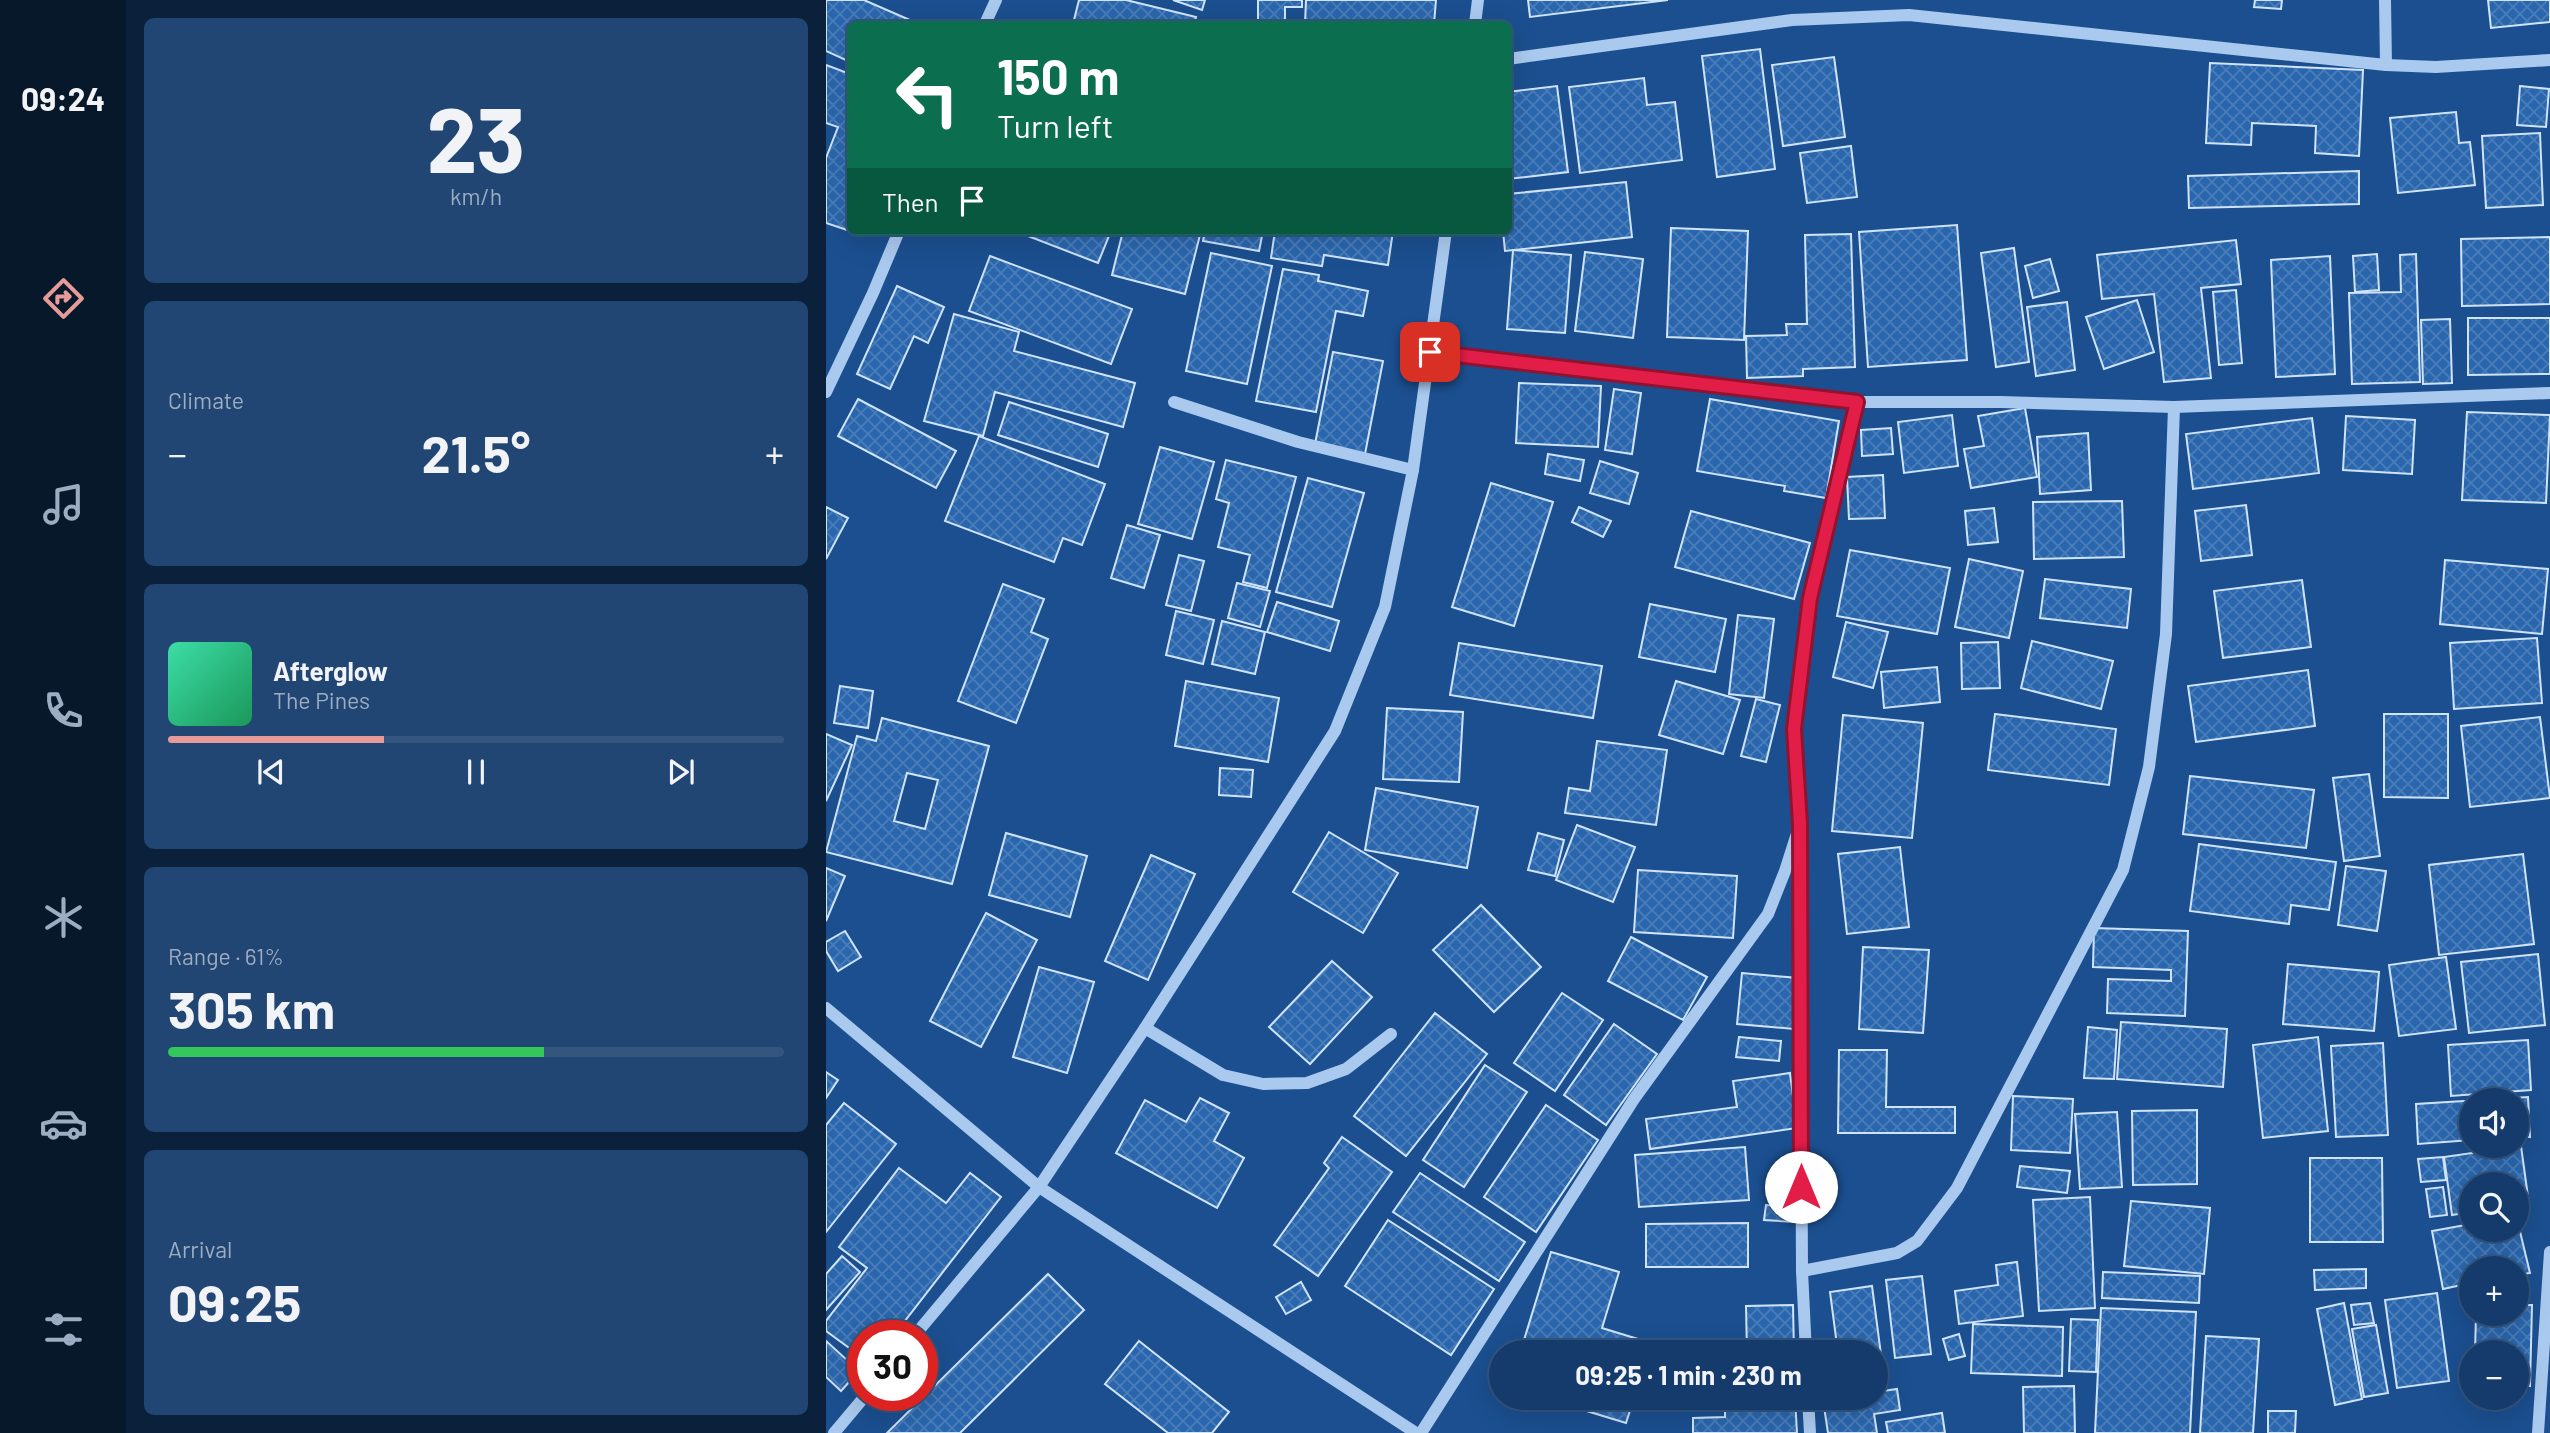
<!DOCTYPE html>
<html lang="en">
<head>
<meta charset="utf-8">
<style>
  body { margin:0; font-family:Barlow,sans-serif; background:#214673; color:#f1f3f6; height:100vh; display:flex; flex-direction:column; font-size:26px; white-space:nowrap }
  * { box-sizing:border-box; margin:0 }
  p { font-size:23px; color:#9dadc1 }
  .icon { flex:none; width:38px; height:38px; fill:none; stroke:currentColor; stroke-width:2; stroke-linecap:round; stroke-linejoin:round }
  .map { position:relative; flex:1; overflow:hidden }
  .panel { display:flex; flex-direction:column; gap:18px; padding:18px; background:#0b203b; width:700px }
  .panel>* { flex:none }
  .guide { position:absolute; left:21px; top:21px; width:665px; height:214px; border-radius:10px; box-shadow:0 7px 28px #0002,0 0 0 2px #33557e; background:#0b6e4f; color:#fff; overflow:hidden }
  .buttons { position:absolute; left:1633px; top:1088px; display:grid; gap:14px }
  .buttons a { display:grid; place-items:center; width:70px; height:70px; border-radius:50%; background:#143b6b; box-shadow:0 7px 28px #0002,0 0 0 2px #33557e; font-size:35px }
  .speed { position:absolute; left:21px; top:1320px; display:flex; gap:14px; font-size:35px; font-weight:700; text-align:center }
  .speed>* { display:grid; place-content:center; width:91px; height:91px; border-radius:50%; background:#143b6b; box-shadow:0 7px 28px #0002,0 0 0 2px #33557e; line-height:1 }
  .speed .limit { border:10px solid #d22; background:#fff; color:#111 }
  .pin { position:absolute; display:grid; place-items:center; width:60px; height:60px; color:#fff; margin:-30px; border-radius:14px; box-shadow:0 4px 10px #0006 }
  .me { position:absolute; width:77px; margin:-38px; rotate:0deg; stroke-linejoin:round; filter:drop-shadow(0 0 5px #0008) }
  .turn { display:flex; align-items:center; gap:24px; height:147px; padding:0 35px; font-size:32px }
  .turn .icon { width:91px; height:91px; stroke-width:2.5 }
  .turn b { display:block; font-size:49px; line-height:60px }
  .then { display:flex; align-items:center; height:66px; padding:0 35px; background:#0003; gap:14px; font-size:26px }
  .big { font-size:52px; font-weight:700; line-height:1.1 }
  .panel .tile { flex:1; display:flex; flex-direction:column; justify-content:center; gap:10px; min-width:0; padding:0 24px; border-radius:10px; background:#214673 }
  .panel .dial { align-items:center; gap:0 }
  .dial b { font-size:91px; line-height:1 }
  .song { display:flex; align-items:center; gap:21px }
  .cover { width:84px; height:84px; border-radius:10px; background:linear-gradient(135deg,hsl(160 70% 55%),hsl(150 70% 35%)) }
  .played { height:7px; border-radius:4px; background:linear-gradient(90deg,#e69b98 35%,#33557e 35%) }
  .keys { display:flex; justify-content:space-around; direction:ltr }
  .heat { display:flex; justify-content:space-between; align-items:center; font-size:38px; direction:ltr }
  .charge { height:10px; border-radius:5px; background:linear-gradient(90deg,#34c759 61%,#33557e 0) }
  .trip { position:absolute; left:663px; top:1340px; width:399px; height:70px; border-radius:35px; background:#143b6b; box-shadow:0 7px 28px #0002,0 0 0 2px #33557e; font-weight:700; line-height:70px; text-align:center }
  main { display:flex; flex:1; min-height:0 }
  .tab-bar { display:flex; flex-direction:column; width:126px; justify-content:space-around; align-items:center; background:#08182b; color:#9dadc1 }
  .tab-bar .icon { width:49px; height:49px }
  .tab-bar .active { color:#e69b98 }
  .tab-bar b { font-size:32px; color:#f1f3f6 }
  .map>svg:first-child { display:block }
  .building { fill:url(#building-cross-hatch); stroke:#cfe3fa; stroke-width:2; fill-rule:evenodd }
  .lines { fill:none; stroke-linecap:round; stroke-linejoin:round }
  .minor { stroke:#a9c9ee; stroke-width:12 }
  .route-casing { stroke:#92132f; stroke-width:18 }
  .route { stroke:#e11d48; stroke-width:12 }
</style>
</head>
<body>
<main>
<nav class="tab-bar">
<b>09:24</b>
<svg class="icon active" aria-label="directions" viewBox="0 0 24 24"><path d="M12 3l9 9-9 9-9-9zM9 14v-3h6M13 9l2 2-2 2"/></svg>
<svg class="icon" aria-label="music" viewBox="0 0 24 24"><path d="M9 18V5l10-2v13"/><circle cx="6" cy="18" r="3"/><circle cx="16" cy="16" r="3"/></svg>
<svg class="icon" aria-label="phone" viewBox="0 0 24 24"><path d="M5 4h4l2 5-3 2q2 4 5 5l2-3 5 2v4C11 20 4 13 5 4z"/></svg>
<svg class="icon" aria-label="climate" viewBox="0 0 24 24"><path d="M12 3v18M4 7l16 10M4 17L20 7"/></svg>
<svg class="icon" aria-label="car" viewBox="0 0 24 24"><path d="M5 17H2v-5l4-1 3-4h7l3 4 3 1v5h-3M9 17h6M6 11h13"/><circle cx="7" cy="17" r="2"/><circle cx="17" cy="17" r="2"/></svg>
<svg class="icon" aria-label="filters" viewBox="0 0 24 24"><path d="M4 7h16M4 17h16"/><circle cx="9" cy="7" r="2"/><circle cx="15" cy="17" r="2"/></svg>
</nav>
<section class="panel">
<div class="tile dial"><b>23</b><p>km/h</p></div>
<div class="tile"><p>Climate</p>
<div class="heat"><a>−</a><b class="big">21.5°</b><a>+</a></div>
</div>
<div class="tile">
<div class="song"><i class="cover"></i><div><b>Afterglow</b><p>The Pines</p></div></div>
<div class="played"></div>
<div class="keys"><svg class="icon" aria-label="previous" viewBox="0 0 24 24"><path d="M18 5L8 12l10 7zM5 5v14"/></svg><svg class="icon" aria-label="pause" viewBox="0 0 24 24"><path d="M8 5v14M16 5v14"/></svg><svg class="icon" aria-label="next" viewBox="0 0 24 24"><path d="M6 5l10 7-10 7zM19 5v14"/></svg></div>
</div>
<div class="tile"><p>Range · 61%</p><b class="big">305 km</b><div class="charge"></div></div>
<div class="tile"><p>Arrival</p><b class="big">09:25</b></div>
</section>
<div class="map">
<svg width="1724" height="1433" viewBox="0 0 1724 1433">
  <defs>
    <pattern id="building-cross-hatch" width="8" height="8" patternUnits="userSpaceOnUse" patternTransform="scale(1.75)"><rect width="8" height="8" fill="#2a66ad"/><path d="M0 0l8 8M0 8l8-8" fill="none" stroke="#4a7db9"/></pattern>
  </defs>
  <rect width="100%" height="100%" fill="#1b4f8f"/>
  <g class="building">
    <polygon points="0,0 38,0 93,24 24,24 24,62 0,51"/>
    <polygon points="253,0 300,0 370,17 368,24 247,24"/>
    <polygon points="347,0 379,0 376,10"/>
    <polygon points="432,0 476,0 476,7 459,7 459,24 432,24"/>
    <polygon points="480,0 610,0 608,24 479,24"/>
    <polygon points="702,0 842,0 704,17"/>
    <polygon points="1429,0 1456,0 1455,9 1428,7"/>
    <polygon points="1662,0 1724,0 1724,22 1665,28"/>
    <polygon points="934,49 949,169 891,177 876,56"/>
    <polygon points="1008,57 1019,137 957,146 946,65"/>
    <polygon points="1384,63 1537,70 1533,156 1489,153 1490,126 1426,123 1425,145 1380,143"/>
    <polygon points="0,65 24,74 24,222 21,230 0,223 0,158 12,127 0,123"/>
    <polygon points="818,78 821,105 849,102 856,160 754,173 743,87"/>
    <polygon points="731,86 742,172 682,179 682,92"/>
    <polygon points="1694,86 1723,89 1720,127 1691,125"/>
    <polygon points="1630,112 1633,143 1644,142 1649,185 1572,193 1564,118"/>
    <polygon points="1714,133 1717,205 1660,208 1656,136"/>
    <polygon points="1025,146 1031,197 981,203 974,153"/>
    <polygon points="1533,171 1533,204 1363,208 1362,176"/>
    <polygon points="800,182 806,237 679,251 677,231 682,231 682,194"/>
    <polygon points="1131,225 1141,360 1042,367 1033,232"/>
    <polygon points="845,228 922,231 918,340 841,337"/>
    <polygon points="189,231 285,231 272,263"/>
    <polygon points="297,231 375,231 359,294 286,275"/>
    <polygon points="379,231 437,231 433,251 377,241"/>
    <polygon points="449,231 567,231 562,265 498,255 496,266 445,258"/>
    <polygon points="1025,234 1029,367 977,369 977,376 921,378 920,336 961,335 960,324 981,324 979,235"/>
    <polygon points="1724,237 1724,304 1636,306 1635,239"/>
    <polygon points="1410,240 1415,284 1375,288 1385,378 1338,382 1328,294 1276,299 1271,255"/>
    <polygon points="1188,248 1203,362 1170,367 1155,253"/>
    <polygon points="687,250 745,255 739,333 681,329"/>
    <polygon points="759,252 817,259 807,338 749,331"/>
    <polygon points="385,253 446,266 421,384 360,371"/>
    <polygon points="1551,254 1553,290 1529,292 1527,256"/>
    <polygon points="1590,254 1594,382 1526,384 1523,293 1575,292 1574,255"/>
    <polygon points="164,256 306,309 285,364 143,311"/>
    <polygon points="1504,256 1509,374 1450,377 1445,260"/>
    <polygon points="1224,259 1233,291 1207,298 1199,266"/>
    <polygon points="457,269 493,275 492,281 542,291 537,316 510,311 490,412 430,401"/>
    <polygon points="71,286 118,307 102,343 88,336 64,389 31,374"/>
    <polygon points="1410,290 1416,363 1393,365 1387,292"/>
    <polygon points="1311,300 1328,352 1278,369 1260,317"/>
    <polygon points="1241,302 1249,370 1210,376 1201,307"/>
    <polygon points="128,314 193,332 188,351 309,383 297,427 169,392 157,436 98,421"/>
    <polygon points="1642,318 1724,318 1724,374 1642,375"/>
    <polygon points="1624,319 1626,383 1597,384 1595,320"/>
    <polygon points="507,352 557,361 539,454 489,444"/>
    <polygon points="693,383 775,386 772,447 690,443"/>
    <polygon points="788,389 815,393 806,454 779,450"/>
    <polygon points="32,399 130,451 110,488 12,436"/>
    <polygon points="884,399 1013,421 1000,498 958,491 959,486 871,471"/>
    <polygon points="183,402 282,434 272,467 172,435"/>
    <polygon points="1199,408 1211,477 1145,488 1138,449 1158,446 1152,416"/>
    <polygon points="1641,412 1724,415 1720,503 1636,500"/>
    <polygon points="1126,415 1132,466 1078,473 1072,422"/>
    <polygon points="1520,416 1589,420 1586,474 1517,470"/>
    <polygon points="1486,418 1493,473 1367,489 1360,434"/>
    <polygon points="1065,428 1067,454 1036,456 1035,430"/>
    <polygon points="1262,433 1265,490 1214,494 1211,437"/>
    <polygon points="153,436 279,484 256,545 237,538 228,562 119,521"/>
    <polygon points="334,447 388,462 366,539 312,524"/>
    <polygon points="722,454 758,460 754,481 719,474"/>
    <polygon points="400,460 470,477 441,588 417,582 424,555 392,547 403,503 390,499"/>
    <polygon points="774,461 812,473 803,504 764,493"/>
    <polygon points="1057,475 1059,518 1023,519 1021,477"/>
    <polygon points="482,478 538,493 506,607 450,592"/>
    <polygon points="665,483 727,502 688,626 626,607"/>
    <polygon points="1296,501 1298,557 1208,559 1207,502"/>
    <polygon points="1420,505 1426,555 1375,561 1369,511"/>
    <polygon points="0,507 22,518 0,559"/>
    <polygon points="753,507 785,521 777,537 746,522"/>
    <polygon points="1168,508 1172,542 1142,545 1139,511"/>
    <polygon points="865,511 984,543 968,599 849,567"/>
    <polygon points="301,525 334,535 318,588 285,578"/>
    <polygon points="1024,550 1124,568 1111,634 1011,616"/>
    <polygon points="353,555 378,561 365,611 340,605"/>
    <polygon points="1143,559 1197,571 1183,638 1129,627"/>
    <polygon points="1619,560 1722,569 1716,634 1614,624"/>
    <polygon points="1219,579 1305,589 1301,628 1214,618"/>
    <polygon points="1476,580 1485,647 1397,658 1388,591"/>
    <polygon points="411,583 444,591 434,627 402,618"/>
    <polygon points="177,584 218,599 205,632 222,639 190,723 132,701"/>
    <polygon points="451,602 513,621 504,651 441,632"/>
    <polygon points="824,604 900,619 889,672 813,657"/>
    <polygon points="350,611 388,620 377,664 340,655"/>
    <polygon points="912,615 948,619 938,698 903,694"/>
    <polygon points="396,621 439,632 429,674 386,664"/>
    <polygon points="1020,622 1062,632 1047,688 1007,677"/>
    <polygon points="1711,638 1716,703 1628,709 1624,643"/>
    <polygon points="1206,641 1287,661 1275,709 1195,688"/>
    <polygon points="1172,642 1174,688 1136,689 1135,643"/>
    <polygon points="633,643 776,666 767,718 624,695"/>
    <polygon points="1111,667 1114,702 1058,708 1055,672"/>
    <polygon points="1482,670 1489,726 1370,742 1362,686"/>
    <polygon points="360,681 453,698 442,762 349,746"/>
    <polygon points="850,681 914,700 897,754 833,735"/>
    <polygon points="14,686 47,691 42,728 8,723"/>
    <polygon points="930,699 954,705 940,762 915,756"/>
    <polygon points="561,708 637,712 633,782 557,779"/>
    <polygon points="1169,714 1290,729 1283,785 1162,770"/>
    <polygon points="1558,714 1622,714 1622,798 1558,797"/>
    <polygon points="1017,715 1097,723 1086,838 1006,831"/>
    <polygon points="1714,717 1724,798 1644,807 1635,726"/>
    <path d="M 56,718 L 163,746 L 126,884 L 0,852 L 31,736 L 50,741 ZM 81,773 L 112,780 L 99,829 L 68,821 Z"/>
    <polygon points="0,734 26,745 0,801"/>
    <polygon points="771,741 841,750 830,825 739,813 743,788 764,791"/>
    <polygon points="394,768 427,770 425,797 393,795"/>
    <polygon points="1543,774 1554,856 1518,861 1507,778"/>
    <polygon points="1364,776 1488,790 1480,848 1357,834"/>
    <polygon points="550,788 652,807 641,868 539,850"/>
    <polygon points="751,825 809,847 787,902 730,880"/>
    <polygon points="503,832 572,873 537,933 467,892"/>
    <polygon points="180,833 261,856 244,917 163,895"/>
    <polygon points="712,833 738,840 729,876 702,870"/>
    <polygon points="1373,844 1510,862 1503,910 1465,905 1463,924 1364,911"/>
    <polygon points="1074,847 1083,927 1021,934 1012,854"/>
    <polygon points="1697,854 1708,944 1613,955 1603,865"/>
    <polygon points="325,855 369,874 322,980 279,961"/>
    <polygon points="1520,866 1560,871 1551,931 1512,925"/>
    <polygon points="0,868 19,876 0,921"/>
    <polygon points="812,870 911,876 907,938 808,932"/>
    <polygon points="655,905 715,967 668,1012 607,950"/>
    <polygon points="160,913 211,940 155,1047 104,1021"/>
    <polygon points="1268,928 1362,931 1359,1016 1281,1013 1282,979 1345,981 1345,970 1267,967"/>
    <polygon points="19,931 35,957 12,971 0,951 0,942"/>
    <polygon points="805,937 881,977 857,1020 782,981"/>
    <polygon points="1037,947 1103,950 1097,1033 1033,1029"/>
    <polygon points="1712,954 1719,1025 1643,1033 1635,962"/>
    <polygon points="1620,957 1630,1029 1573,1036 1563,965"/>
    <polygon points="506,961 546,997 484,1064 443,1027"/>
    <polygon points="1462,964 1553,972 1548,1031 1457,1024"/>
    <polygon points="213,967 268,982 241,1073 187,1057"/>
    <polygon points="916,973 972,978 968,1029 911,1024"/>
    <polygon points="736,993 777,1020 729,1091 688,1063"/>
    <polygon points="609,1013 661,1054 580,1156 528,1116"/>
    <polygon points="1295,1022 1401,1029 1397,1087 1291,1079"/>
    <polygon points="788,1024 831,1054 780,1125 738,1095"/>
    <polygon points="1262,1027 1291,1030 1288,1079 1258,1078"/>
    <polygon points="913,1037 955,1041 953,1061 910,1057"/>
    <polygon points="1492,1037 1502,1131 1437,1138 1427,1045"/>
    <polygon points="1702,1040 1705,1090 1625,1096 1622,1045"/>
    <polygon points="1557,1043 1562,1135 1510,1137 1505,1046"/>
    <polygon points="1013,1050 1061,1050 1060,1107 1129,1107 1129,1133 1012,1133"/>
    <polygon points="659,1065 701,1092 638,1187 597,1160"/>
    <polygon points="0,1072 12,1080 0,1098"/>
    <polygon points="964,1073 971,1128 824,1149 820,1119 911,1107 907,1081"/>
    <polygon points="1187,1096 1247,1099 1244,1153 1185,1150"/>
    <polygon points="1702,1097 1704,1137 1690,1137 1690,1101 1645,1101 1645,1140 1592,1144 1590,1104"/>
    <polygon points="374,1098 403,1113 388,1141 418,1158 391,1208 290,1153 319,1100 360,1122"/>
    <polygon points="18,1103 70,1144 0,1232 0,1125"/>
    <polygon points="720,1105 772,1140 710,1232 658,1197"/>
    <polygon points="1371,1110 1371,1184 1307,1185 1306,1111"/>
    <polygon points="1291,1112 1296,1187 1254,1189 1249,1114"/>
    <polygon points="516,1137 566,1172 492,1276 448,1245 503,1168 498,1163"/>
    <polygon points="1695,1146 1703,1204 1690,1206 1690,1185 1645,1185 1645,1212 1626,1215 1618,1157"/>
    <polygon points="919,1147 923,1200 813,1207 809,1155"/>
    <polygon points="1617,1157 1620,1180 1595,1182 1592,1159"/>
    <polygon points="1484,1158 1556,1158 1557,1242 1484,1242"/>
    <polygon points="1194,1166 1244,1171 1241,1193 1191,1187"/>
    <polygon points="73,1168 120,1203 144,1173 175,1197 68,1335 37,1335 37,1358 0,1331 0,1321 41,1268 13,1247"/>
    <polygon points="594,1173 699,1242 673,1281 567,1212"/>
    <polygon points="1617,1187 1621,1215 1604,1217 1600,1189"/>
    <polygon points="1264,1197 1269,1308 1213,1311 1207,1200"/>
    <polygon points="1305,1201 1384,1208 1378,1274 1298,1266"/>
    <polygon points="940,1205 969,1208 967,1222 938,1220"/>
    <polygon points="1690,1215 1704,1273 1690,1275 1690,1269 1645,1269 1645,1283 1617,1289 1606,1231 1645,1224 1645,1230 1690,1230"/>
    <polygon points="562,1220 668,1289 625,1355 519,1286"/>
    <polygon points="922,1223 922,1267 820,1267 820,1224"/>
    <polygon points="725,1252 793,1272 776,1328 825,1343 822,1353 694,1353"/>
    <polygon points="16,1256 34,1272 0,1310 0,1274"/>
    <polygon points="1191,1262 1197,1316 1133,1324 1129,1291 1172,1285 1170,1265"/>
    <polygon points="1540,1269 1540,1288 1489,1290 1488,1270"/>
    <polygon points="1277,1272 1374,1276 1373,1303 1276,1298"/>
    <polygon points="222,1274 258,1310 134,1433 61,1433"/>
    <polygon points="1096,1276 1105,1354 1069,1358 1060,1280"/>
    <polygon points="475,1282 485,1300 460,1314 450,1297"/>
    <polygon points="1046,1286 1059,1385 1050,1386 1050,1353 1012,1353 1004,1292"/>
    <polygon points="1611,1293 1623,1381 1571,1388 1559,1300"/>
    <polygon points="1518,1303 1536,1399 1509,1405 1491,1309"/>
    <polygon points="1544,1303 1548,1323 1528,1325 1525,1305"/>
    <polygon points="967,1305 968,1353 921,1353 920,1306"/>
    <polygon points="1690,1305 1706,1305 1704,1386 1690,1386 1690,1353 1649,1353 1650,1314 1690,1314"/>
    <polygon points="1275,1308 1370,1312 1364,1433 1269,1433"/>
    <polygon points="1245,1319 1272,1320 1270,1372 1243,1371"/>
    <polygon points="1147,1324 1237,1327 1236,1376 1145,1373"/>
    <polygon points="1550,1325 1562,1393 1538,1397 1526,1329"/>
    <polygon points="1133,1334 1139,1356 1123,1360 1117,1339"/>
    <polygon points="1380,1336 1433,1339 1427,1433 1374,1433"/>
    <polygon points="0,1341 33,1371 15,1391 0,1377"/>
    <polygon points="313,1341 403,1412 386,1433 342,1433 279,1384"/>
    <polygon points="1248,1386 1249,1433 1198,1433 1197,1387"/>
    <polygon points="1071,1389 1074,1410 1048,1414 1051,1433 1002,1433 997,1400 1050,1398 1050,1392"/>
    <polygon points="743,1398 808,1398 800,1423 741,1405"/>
    <polygon points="899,1398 969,1398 971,1433 867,1433 867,1418 899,1417"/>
    <polygon points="1442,1411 1470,1411 1469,1433 1442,1433"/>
    <polygon points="1116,1413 1119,1433 1062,1433 1060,1422"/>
  </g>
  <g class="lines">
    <g class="minor">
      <polyline points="1559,0 1560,65"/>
      <polyline points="159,24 170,0"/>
      <polyline points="649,24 652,0"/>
      <polyline points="682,59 966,20 1083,15 1560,65 1610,67 1724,60"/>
      <polyline points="604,352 1031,402 1175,402 1348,407 1724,393"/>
      <polyline points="0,392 47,293 73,231"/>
      <polyline points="348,402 472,442 587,470"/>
      <polyline points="974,839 976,1271 980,1353"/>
      <polyline points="0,1008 213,1187 590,1433"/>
      <polyline points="319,1028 397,1075 437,1084 481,1083 520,1069 565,1034"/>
      <polyline points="976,1271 1071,1253 1091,1241 1131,1188 1297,870 1323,767 1340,634 1348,407"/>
      <polyline points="89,1335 213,1187 319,1028 509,731 559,607 587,470 620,231"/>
      <polyline points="982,1398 984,1433"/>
      <polyline points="8,1433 40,1395"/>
      <polyline points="595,1433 808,1099 942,914 959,871 974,824 968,729 984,598 1031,402"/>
      <polyline points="1712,1433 1724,1252"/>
    </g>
  </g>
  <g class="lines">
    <g class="route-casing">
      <polyline id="route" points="604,352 1031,402 984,598 968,729 974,824 975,1187"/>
    </g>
    <use href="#route" class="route"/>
  </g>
</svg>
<div class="buttons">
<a><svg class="icon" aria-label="sound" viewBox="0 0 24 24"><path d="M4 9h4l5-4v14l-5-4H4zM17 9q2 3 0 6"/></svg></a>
<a><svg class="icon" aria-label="search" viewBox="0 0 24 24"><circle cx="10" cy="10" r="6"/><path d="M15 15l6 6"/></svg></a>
<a>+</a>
<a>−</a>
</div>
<div class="speed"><div class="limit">30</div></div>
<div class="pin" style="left:604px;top:352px;background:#d93025"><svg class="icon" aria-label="arrive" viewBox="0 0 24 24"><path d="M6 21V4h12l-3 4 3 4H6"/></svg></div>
<svg class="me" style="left:975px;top:1187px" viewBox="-20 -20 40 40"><circle r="19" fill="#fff"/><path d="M0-13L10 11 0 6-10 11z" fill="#e11d48"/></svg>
<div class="trip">09:25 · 1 min · 230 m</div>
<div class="guide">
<div class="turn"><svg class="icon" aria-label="left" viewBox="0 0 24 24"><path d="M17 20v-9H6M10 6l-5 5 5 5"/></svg><div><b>150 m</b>Turn left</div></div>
<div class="then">Then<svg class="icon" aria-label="arrive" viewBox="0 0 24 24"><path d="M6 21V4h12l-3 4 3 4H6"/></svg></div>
</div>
</div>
</main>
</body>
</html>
